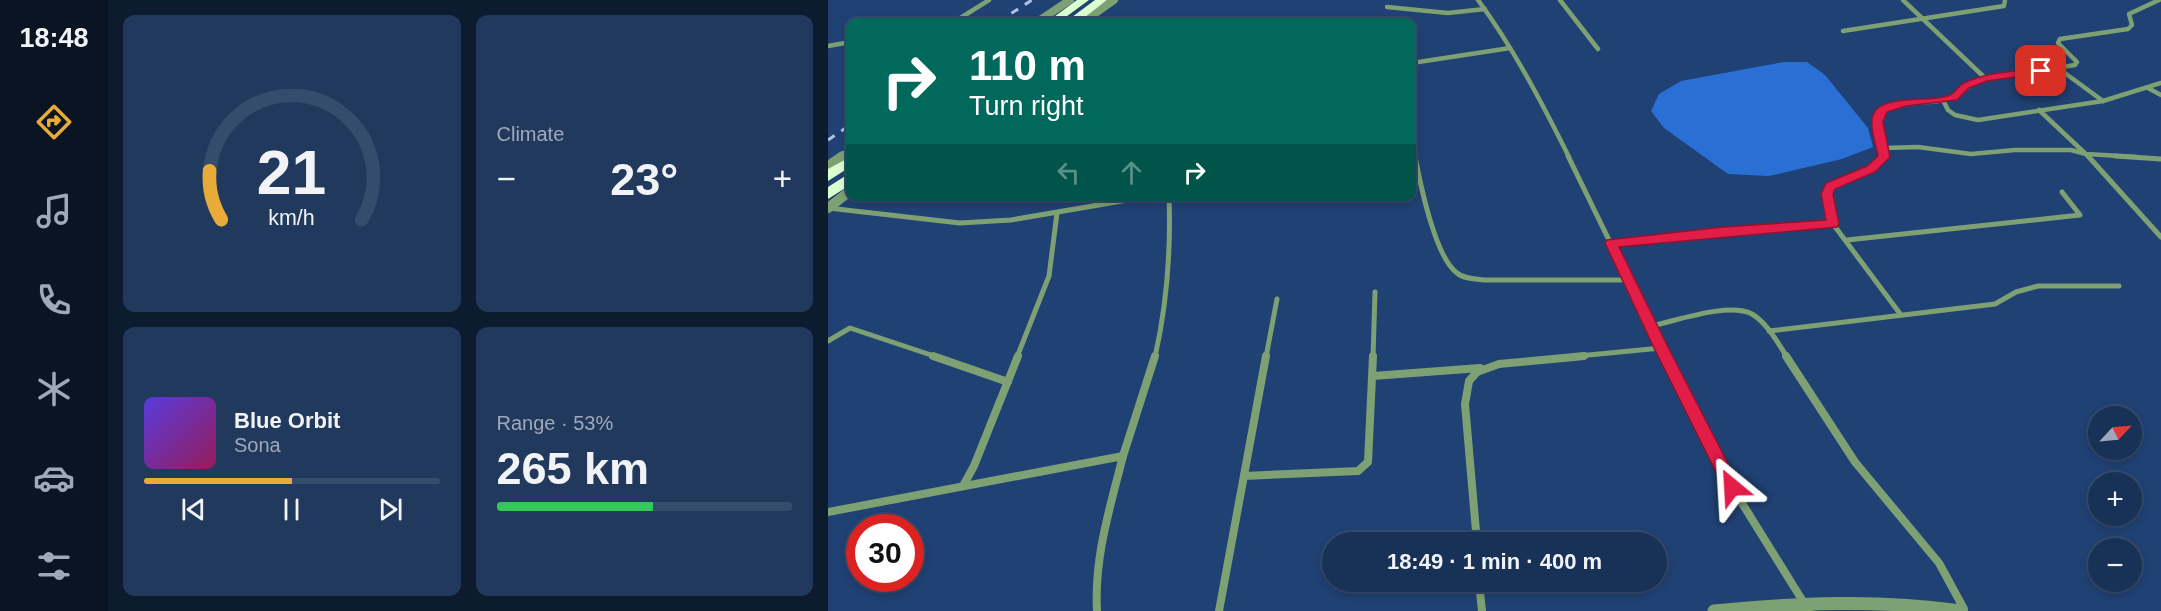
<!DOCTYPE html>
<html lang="en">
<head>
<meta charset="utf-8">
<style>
  body { margin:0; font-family:Helvetica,sans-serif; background:#21395c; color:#f1f3f6; height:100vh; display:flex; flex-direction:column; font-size:22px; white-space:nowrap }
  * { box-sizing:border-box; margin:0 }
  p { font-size:20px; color:#9fa9b9 }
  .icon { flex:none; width:33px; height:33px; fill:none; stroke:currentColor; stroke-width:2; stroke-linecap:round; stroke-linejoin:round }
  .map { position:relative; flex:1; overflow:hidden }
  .panel { display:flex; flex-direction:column; gap:15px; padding:15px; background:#0d1b2f; width:720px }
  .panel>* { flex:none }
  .hud { position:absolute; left:18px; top:18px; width:570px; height:183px; border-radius:12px; box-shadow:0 3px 9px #0003,0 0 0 2px #364c6c; background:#00695c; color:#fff; overflow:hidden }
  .needle { width:39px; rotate:64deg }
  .fabs { position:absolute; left:1260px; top:406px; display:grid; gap:12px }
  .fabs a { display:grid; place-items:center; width:54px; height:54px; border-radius:50%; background:#183156; box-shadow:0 3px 9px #0003,0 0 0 2px #364c6c; font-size:30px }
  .speed { position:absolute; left:18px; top:514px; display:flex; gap:12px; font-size:30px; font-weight:700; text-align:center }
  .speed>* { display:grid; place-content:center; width:78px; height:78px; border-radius:50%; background:#183156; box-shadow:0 3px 9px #0003,0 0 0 2px #364c6c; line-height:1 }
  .speed .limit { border:9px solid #d22; background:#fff; color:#111 }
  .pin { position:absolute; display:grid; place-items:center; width:51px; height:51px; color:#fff; margin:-26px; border-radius:12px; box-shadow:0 3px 9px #0006 }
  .me { position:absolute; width:66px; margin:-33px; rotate:333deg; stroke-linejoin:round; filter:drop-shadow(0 0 4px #0008) }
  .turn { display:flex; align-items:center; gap:21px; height:126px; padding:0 24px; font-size:27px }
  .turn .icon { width:78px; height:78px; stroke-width:2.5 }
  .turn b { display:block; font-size:42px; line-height:51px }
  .lanes { display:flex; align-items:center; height:57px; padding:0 24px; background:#0003; justify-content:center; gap:30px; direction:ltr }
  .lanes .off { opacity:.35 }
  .big { font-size:45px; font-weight:700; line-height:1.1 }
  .panel .card { flex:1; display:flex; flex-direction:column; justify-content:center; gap:9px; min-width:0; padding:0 21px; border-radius:12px; background:#21395c }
  .panel .dial { align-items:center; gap:0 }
  .dial svg { height:156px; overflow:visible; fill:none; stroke:#364c6c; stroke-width:7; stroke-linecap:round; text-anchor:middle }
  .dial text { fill:#f1f3f6; stroke:none }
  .song { display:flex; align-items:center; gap:18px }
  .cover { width:72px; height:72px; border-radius:9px; background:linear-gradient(135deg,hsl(250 70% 55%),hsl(330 70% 35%)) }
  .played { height:6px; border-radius:3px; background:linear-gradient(90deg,#e9ab38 50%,#364c6c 50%) }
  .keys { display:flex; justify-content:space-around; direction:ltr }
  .heat { display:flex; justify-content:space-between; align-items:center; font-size:33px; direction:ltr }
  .charge { height:9px; border-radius:4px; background:linear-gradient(90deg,#34c759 53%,#364c6c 0) }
  .panel .tiles { flex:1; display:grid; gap:15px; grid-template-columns:repeat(2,1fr) }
  .trip { position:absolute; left:494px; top:532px; width:345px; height:60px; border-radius:30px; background:#183156; box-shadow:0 3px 9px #0003,0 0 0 2px #364c6c; font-weight:700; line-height:60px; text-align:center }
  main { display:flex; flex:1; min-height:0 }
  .tabs { display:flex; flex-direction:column; width:108px; justify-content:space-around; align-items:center; background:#0a1422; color:#9fa9b9 }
  .tabs .icon { width:42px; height:42px }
  .tabs .on { color:#e9ab38 }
  .tabs b { font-size:27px; color:#f1f3f6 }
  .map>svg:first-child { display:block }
  .water { fill:#2a70d4 }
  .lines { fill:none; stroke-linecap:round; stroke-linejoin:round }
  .minor-far2 { stroke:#7ea173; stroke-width:4.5 }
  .minor-far1 { stroke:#7ea173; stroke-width:5 }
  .minor { stroke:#7ea173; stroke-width:8 }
  .tertiary-far2 { stroke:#7ea173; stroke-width:8 }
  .tertiary-far1 { stroke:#7ea173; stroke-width:10 }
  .tertiary { stroke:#7ea173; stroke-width:13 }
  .trunk { fill:#dbffcf; fill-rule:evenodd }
  .rail { stroke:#aec3e4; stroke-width:3; stroke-dasharray:8 8; stroke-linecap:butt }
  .route { fill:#e11d48; stroke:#92132f; stroke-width:1.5 }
</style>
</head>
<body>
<main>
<nav class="tabs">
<b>18:48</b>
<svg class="icon on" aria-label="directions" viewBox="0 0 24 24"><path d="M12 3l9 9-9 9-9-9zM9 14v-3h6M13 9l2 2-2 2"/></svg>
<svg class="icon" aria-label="music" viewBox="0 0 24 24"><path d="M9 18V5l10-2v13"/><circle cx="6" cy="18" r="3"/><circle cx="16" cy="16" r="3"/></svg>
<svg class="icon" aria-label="phone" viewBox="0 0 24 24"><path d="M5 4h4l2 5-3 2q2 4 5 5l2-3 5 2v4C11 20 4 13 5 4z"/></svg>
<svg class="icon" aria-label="climate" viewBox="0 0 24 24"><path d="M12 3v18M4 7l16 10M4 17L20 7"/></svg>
<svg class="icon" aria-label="car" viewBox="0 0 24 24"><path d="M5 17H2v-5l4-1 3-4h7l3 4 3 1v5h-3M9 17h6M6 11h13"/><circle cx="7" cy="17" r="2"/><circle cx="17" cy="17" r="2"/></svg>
<svg class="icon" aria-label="filters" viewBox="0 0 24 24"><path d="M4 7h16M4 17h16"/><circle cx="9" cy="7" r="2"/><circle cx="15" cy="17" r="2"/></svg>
</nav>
<section class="panel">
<div class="tiles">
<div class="card dial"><svg viewBox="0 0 100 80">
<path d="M14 69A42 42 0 1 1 86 69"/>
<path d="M14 69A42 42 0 0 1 8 44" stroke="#e9ab38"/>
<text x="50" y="56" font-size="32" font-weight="700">21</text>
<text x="50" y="72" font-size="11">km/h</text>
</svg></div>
<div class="card"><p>Climate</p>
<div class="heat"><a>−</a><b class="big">23°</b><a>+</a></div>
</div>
<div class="card">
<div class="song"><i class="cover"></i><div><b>Blue Orbit</b><p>Sona</p></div></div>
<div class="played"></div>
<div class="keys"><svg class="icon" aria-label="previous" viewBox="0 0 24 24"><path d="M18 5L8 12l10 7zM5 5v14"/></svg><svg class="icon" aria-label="pause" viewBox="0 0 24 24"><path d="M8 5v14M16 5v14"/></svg><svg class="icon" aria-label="next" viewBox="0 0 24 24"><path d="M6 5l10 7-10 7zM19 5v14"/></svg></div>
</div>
<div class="card"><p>Range · 53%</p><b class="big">265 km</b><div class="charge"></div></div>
</div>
</section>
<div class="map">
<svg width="1333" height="611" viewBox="0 0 1333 611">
  <rect width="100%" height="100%" fill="#204173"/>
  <polygon class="water" points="956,62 979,62 997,75 1040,128 1045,147 1014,159 941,176 900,174 836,128 823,111 831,94 853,81"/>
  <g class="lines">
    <g class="minor-far2">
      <path d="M 650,0 C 686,49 714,103 741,157"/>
      <polyline points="732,0 770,49"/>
      <polyline points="1075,0 1157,78"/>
      <polyline points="559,7 620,13 657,9"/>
      <polyline points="126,22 161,0"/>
      <polyline points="1015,31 1176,6 1177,0"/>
      <polyline points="0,46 22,42"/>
      <polyline points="584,63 682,48"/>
      <polyline points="1230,68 1275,101"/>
      <polyline points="1320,88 1333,95"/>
      <polyline points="1115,100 1120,110 1127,115 1150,120 1275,101 1333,83"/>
      <polyline points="1211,110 1261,157"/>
      <polyline points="584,117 587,135 584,147"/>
      <polyline points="585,146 587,157"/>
      <polyline points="1056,148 1090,147 1143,154 1187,150 1243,150 1258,154 1309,157"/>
      <path d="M 1056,157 L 1050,115 C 1070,98 1092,105 1116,100 C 1131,97 1141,83 1156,79 C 1186,70 1217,70 1247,65 L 1249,62 L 1230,43 L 1232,39 L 1300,29 L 1304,25 L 1301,14 L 1331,0"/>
    </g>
    <g class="minor-far1">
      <path d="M 587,156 C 592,183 607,257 629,273 C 636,279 647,279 656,280 L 801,280"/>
      <polyline points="740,156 838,357"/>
      <polyline points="1056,156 1043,169 1002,186 999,193 1005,224 1073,315"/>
      <polyline points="1260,156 1333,237"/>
      <polyline points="1287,156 1333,159"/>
      <polyline points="0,208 132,223 183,220 323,196"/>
      <polyline points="1019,240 1252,215 1234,192"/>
      <polyline points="783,243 895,231 1005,224"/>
      <path d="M 823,326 C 848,321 900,302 924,314 C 939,323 950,343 959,357"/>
      <polyline points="941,331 1167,304 1188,292 1210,286 1291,286"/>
      <polyline points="0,341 22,328 109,357"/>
      <polyline points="189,357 221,276 229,213"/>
      <path d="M 327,357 C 339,304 343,251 341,196"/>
      <polyline points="438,357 449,299"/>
      <polyline points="545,357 547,292"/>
      <polyline points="740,357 833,348"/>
    </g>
    <g class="minor">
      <polyline points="105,356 180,382"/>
      <polyline points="837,356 904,487 981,611"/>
      <polyline points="958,356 1027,462 1111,563 1136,609"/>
      <polyline points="545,376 652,368"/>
      <polyline points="295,456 327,356"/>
      <polyline points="416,476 530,471 540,462 545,356"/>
      <polyline points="135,486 146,466 190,356"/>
      <path d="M 0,512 L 295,456 C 282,508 266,557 269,611"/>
      <polyline points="649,543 637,404 641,381 649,372 671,364 756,356"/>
      <polyline points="651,582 654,611"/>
      <polyline points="391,611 438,356"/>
    </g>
    <g class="tertiary-far2">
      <polyline points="209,22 242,0"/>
      <polyline points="255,22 286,0"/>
      <polyline points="13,157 22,151"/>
    </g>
    <g class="tertiary-far1">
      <polyline points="0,166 15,156"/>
      <polyline points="0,208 22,191"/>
    </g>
    <path class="tertiary" d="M 886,611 C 969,603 1050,599 1133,611"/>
    <g class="trunk">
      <polygon points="249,0 261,0 231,22 219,22"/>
      <polygon points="267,0 279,0 252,21 244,21 244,17"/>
      <polygon points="22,157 22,167 0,181 0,169"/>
      <polygon points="22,173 22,185 0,199 0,187"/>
    </g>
    <g class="rail">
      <polyline points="170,22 204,0"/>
      <polyline points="0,140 22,125"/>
    </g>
  </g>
  <path class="route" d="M 1213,68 L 1218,71 L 1216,73 L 1159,81 L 1141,88 L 1129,100 L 1078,106 L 1059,112 L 1055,122 L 1062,157 L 1047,172 L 1007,189 L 1005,194 L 1011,224 L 1009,227 L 791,247 L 840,347 L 912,487 L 910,492 L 904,495 L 898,492 L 826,348 L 777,243 L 779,240 L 895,227 L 998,220 L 993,194 L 998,183 L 1039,166 L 1050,156 C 1048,145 1041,126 1045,115 C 1053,93 1106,103 1122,95 C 1128,92 1131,85 1136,83 C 1160,72 1187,71 1213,68 Z"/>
</svg>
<div class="fabs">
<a><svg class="needle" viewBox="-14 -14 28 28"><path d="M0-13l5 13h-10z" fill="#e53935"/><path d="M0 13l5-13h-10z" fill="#9fa9b9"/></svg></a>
<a>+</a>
<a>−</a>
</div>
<div class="speed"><div class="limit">30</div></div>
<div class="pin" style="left:1213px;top:71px;background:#d93025"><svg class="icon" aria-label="arrive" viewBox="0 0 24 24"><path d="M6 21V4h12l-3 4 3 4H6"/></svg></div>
<svg class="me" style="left:904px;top:487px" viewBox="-20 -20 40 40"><path d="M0-17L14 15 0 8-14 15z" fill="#e11d48" stroke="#fff" stroke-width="4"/></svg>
<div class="trip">18:49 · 1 min · 400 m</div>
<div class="hud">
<div class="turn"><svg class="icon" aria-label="right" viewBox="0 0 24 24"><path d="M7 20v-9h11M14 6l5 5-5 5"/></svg><div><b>110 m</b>Turn right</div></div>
<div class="lanes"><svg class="icon off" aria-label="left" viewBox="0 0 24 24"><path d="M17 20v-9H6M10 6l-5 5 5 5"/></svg><svg class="icon off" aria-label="ahead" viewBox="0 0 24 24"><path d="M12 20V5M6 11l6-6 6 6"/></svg><svg class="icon" aria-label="right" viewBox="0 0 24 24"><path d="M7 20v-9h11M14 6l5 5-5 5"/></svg></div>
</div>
</div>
</main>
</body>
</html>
